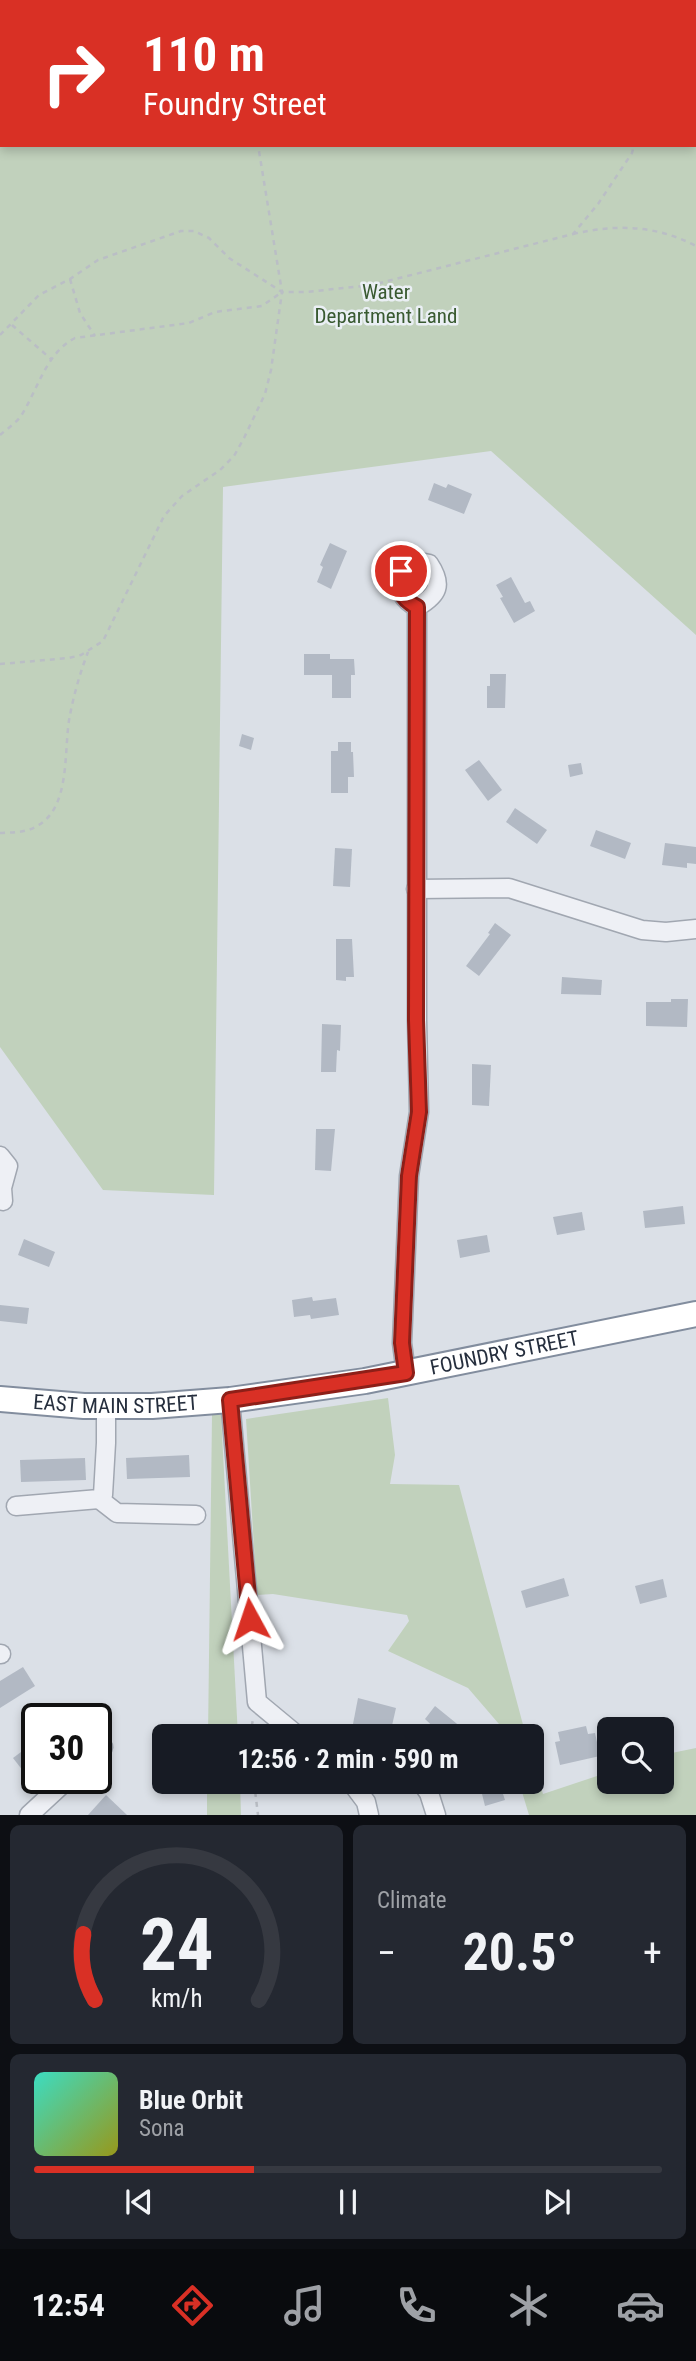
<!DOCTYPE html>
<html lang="en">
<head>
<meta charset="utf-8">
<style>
  body { margin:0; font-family:"Roboto Condensed",sans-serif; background:#242831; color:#f1f3f6; height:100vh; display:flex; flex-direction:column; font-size:26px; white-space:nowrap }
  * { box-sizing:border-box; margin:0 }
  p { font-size:23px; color:#9ea1a6 }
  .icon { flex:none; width:38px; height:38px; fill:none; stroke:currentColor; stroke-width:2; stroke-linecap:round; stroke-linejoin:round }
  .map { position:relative; height:1815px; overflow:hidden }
  .side { display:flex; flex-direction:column; gap:10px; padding:10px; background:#0d0f14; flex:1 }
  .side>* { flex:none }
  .banner { position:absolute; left:0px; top:0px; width:696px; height:147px; box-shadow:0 4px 10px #0003; background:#d93025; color:#fff; overflow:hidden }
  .buttons { position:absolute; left:597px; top:1717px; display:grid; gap:14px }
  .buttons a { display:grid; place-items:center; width:77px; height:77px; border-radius:10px; background:#171b24; box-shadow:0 4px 10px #0003; font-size:35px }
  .speed { position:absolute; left:21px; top:1703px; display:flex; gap:14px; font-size:35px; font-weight:700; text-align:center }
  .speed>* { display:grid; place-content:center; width:91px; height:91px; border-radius:50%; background:#171b24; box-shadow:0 4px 10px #0003; line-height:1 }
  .speed .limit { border:4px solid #111; border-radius:10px; background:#fff; color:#111 }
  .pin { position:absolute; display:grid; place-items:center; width:60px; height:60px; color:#fff; margin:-30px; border:4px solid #fff; border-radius:50%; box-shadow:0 2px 7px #0007 }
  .me { position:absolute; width:77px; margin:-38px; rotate:355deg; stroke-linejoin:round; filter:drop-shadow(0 0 5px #0008) }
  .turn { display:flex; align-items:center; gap:24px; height:147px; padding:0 28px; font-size:32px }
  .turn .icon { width:91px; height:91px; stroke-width:2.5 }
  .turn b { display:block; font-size:49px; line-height:60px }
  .big { font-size:52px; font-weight:700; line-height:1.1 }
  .side .widget { flex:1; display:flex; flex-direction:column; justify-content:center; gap:10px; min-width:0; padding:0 24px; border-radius:10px; background:#242831 }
  .side .dial { align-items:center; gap:0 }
  .dial svg { height:182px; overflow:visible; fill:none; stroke:#363941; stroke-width:7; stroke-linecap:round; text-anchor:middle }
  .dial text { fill:#f1f3f6; stroke:none }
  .song { display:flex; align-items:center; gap:21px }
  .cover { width:84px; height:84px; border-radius:10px; background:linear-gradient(135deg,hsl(170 70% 55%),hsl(60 70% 35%)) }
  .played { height:7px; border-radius:4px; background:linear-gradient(90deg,#d93025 35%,#363941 35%) }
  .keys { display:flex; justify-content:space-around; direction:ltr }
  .heat { display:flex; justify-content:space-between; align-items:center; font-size:38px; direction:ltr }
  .side .tiles { flex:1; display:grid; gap:10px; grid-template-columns:1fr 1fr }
  .widget:last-child { grid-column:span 2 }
  .trip { position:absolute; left:152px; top:1724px; width:392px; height:70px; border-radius:10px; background:#171b24; box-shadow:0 4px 10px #0003; font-weight:700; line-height:70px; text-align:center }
  .menu { display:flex; height:112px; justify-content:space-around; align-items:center; background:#090b0e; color:#9ea1a6 }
  .menu .icon { width:49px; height:49px }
  .menu .active { color:#d93025 }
  .menu b { font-size:32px; color:#f1f3f6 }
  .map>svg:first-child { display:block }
  .green { fill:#c1d1bc; fill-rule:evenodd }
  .building { fill:#b2b9c4 }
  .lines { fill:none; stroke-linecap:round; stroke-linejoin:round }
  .minor-casing { stroke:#a1a7b1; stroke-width:21 }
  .highway-casing { stroke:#828d9e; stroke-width:28 }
  .path { stroke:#babec5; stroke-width:2.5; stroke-dasharray:5 5; stroke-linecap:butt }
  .minor { stroke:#eef0f5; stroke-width:18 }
  .highway { stroke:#fff; stroke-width:24 }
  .route-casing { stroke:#8d1f18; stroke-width:18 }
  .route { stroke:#d93025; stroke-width:12 }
  .labels { text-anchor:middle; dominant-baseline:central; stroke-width:5; stroke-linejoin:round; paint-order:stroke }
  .park-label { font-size:21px; fill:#395a31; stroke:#eaeff4 }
  .street-label { font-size:21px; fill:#252e3d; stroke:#eaeff4 }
</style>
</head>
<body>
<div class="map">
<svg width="696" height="1815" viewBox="0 0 696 1815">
  <rect width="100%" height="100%" fill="#dbe0e7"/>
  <g class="green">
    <path d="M 0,0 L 696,0 L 696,635 L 491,451 L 223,487 L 214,1195 L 103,1190 L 0,1047 ZM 2,2 L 695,2 L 695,145 L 2,145 Z"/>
    <polygon points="388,1398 395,1455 390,1484 459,1485 526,1736 507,1736 505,1731 468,1688 388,1651 409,1621 407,1615 273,1594 257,1595 246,1419"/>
    <polygon points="212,1415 221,1415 238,1736 208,1736"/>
    <polygon points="696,1748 696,1815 529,1815 519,1782 532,1782 532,1757 543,1794 609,1772 609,1782 662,1782 662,1755"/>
    <polygon points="207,1782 240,1782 241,1815 207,1815"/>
  </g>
  <g class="building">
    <polygon points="434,483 446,488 448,484 472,494 464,514 428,500"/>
    <polygon points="330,543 347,551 331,589 317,582 323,567 320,565"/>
    <polygon points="511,577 525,603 530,601 535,611 514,623 500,598 503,597 496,585"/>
    <polygon points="304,654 330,654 330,659 354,659 355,675 351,675 351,698 332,698 332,675 304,675"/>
    <polygon points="490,674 506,674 505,708 487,708 487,686 490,686"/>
    <polygon points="242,734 254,738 251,750 239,746"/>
    <polygon points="338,742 351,742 351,752 353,752 354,777 348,777 348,793 331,793 331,751 338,751"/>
    <polygon points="479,760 502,790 488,801 465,770"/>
    <polygon points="581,763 583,774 570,777 568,765"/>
    <polygon points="515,808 547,830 537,844 506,822"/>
    <polygon points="596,830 631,843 625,859 590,846"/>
    <polygon points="665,843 696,847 696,864 687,863 687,868 662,865"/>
    <polygon points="335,848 352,849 350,887 333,886"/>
    <polygon points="495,923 511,935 479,976 466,966 490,934 488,933"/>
    <polygon points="336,939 352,939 354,977 346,977 346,981 336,980"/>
    <polygon points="562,977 602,980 601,995 561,994"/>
    <polygon points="671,999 688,999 687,1027 646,1026 646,1002 671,1002"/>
    <polygon points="322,1024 341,1025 340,1051 337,1050 336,1072 321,1072"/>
    <polygon points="472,1064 491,1065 489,1106 472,1105"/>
    <polygon points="316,1129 335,1129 331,1171 315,1170"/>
    <polygon points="683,1206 685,1224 645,1228 643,1211"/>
    <polygon points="582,1212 585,1230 557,1235 553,1217"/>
    <polygon points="487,1235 490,1252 460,1258 457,1240"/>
    <polygon points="24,1239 55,1252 49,1267 18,1255"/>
    <polygon points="312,1297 313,1301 336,1298 339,1315 311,1319 310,1315 294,1317 292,1300"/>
    <polygon points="0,1305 29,1308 27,1324 0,1321"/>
    <polygon points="189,1455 190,1477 127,1479 126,1458"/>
    <polygon points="85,1458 86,1480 21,1482 20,1460"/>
    <polygon points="564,1578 569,1596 526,1608 521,1591"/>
    <polygon points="663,1579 667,1597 640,1604 635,1586"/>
    <polygon points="23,1667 35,1686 0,1708 0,1681"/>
    <polygon points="358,1698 396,1708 391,1730 353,1724"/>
    <polygon points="435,1706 472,1736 443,1736 425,1719"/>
    <polygon points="586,1726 588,1734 595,1733 600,1756 560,1765 555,1742 560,1741 558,1732"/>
    <polygon points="37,1740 37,1769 27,1776 13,1758"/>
    <polygon points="479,1782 499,1782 505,1800 485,1806"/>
    <polygon points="106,1795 127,1815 88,1815"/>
  </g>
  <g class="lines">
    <g class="minor-casing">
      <g id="minor">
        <polyline points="416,889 509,888 642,930 666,932 696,929"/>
        <polyline points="0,1156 8,1166 2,1188 3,1201"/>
        <path d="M 406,1373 L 402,1343 L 409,1176 L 419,1112 L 417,1020 L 417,607 C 388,593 394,555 429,564 C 443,585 438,595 417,607"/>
        <polyline points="230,1400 257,1702 298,1736"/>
        <polyline points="99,1499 117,1513 196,1515"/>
        <polyline points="16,1506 99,1499 103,1495 106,1443 106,1406"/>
        <polyline points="0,1654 1,1654"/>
        <polyline points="96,1753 103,1747"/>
        <polyline points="351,1782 366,1802 369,1815"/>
        <polyline points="421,1782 429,1793 436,1815"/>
        <polyline points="29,1815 69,1778"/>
      </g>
    </g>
    <g class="highway-casing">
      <g id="highway">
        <path id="s1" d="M 0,1399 L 84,1406 L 152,1406 L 230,1400 L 365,1381 L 696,1314"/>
      </g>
    </g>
    <g class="path">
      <polyline points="446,2 447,0"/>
      <polyline points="695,49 696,48"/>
      <path d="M 573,234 C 616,224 656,225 696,246"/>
      <polyline points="70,279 80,313 95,336"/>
      <polyline points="12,325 51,359"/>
      <polyline points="0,335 39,295 70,279 98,260 181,231 194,231 209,238 229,258 282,292 306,292 372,285 573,234 598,204 632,153 634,145"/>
      <path d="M 0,435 C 7,429 16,423 21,416 C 38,389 46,353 75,338 L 189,323 L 215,312 L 262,306 L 282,292"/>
      <polyline points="0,664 69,658 81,655 103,641 164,516 182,496 220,470 234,456 244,438 265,394 271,370 282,292 258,145"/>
      <path d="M 0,833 C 13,832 26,833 37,826 C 72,807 63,748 70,715 C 74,694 80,673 88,652"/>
      <polyline points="250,1736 253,1719"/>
      <polyline points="254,1782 258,1815"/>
    </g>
    <use href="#minor" class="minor"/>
    <use href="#highway" class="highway"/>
  </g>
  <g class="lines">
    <g class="route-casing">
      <path id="route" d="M 250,1619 L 230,1400 L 406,1373 L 402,1343 L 409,1176 L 419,1112 L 416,1020 L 417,607 C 401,599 396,587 401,571"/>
    </g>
    <use href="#route" class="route"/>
  </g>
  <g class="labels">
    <g class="park-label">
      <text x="386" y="292">Water<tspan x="386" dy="24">Department Land</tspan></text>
    </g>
    <g class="street-label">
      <text stroke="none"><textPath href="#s1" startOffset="509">FOUNDRY STREET</textPath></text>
      <text stroke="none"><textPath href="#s1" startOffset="116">EAST MAIN STREET</textPath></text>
    </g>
  </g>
</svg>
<div class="buttons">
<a><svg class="icon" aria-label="search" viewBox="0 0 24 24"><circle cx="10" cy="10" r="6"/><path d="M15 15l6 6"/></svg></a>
</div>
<div class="speed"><div class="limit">30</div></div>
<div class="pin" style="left:401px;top:571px;background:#d93025"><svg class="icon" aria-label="arrive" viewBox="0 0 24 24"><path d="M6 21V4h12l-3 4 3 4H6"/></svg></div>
<svg class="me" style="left:250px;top:1619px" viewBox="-20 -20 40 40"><path d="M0-17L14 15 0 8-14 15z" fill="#d93025" stroke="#fff" stroke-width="4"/></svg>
<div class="trip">12:56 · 2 min · 590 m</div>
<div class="banner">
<div class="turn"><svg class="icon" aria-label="right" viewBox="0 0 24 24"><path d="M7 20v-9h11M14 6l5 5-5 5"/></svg><div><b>110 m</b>Foundry Street</div></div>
</div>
</div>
<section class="side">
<div class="tiles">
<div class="widget dial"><svg viewBox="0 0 100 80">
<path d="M14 69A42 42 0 1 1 86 69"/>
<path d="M14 69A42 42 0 0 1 9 40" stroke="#d93025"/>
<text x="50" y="56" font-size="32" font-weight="700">24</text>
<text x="50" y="72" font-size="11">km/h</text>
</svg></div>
<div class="widget"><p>Climate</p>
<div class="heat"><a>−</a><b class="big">20.5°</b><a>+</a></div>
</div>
<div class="widget">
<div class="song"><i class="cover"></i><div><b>Blue Orbit</b><p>Sona</p></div></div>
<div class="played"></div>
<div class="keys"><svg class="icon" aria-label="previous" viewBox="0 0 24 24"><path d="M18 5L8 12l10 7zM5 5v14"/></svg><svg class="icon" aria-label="pause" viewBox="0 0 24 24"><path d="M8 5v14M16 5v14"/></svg><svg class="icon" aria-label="next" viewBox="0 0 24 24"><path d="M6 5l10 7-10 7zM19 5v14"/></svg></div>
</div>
</div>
</section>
<nav class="menu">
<b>12:54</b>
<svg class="icon active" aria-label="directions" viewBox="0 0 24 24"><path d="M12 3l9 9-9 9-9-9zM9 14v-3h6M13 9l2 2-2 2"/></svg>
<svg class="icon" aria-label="music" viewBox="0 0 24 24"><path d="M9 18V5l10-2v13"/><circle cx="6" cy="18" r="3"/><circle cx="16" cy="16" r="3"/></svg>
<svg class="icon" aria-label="phone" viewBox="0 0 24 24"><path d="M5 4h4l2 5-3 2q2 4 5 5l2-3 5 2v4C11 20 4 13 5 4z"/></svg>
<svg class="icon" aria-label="climate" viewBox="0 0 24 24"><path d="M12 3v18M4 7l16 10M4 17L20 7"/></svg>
<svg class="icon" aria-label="car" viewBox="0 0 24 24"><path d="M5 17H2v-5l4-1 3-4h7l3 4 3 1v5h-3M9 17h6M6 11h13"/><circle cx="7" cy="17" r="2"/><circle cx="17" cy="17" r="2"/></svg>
</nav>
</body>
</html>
